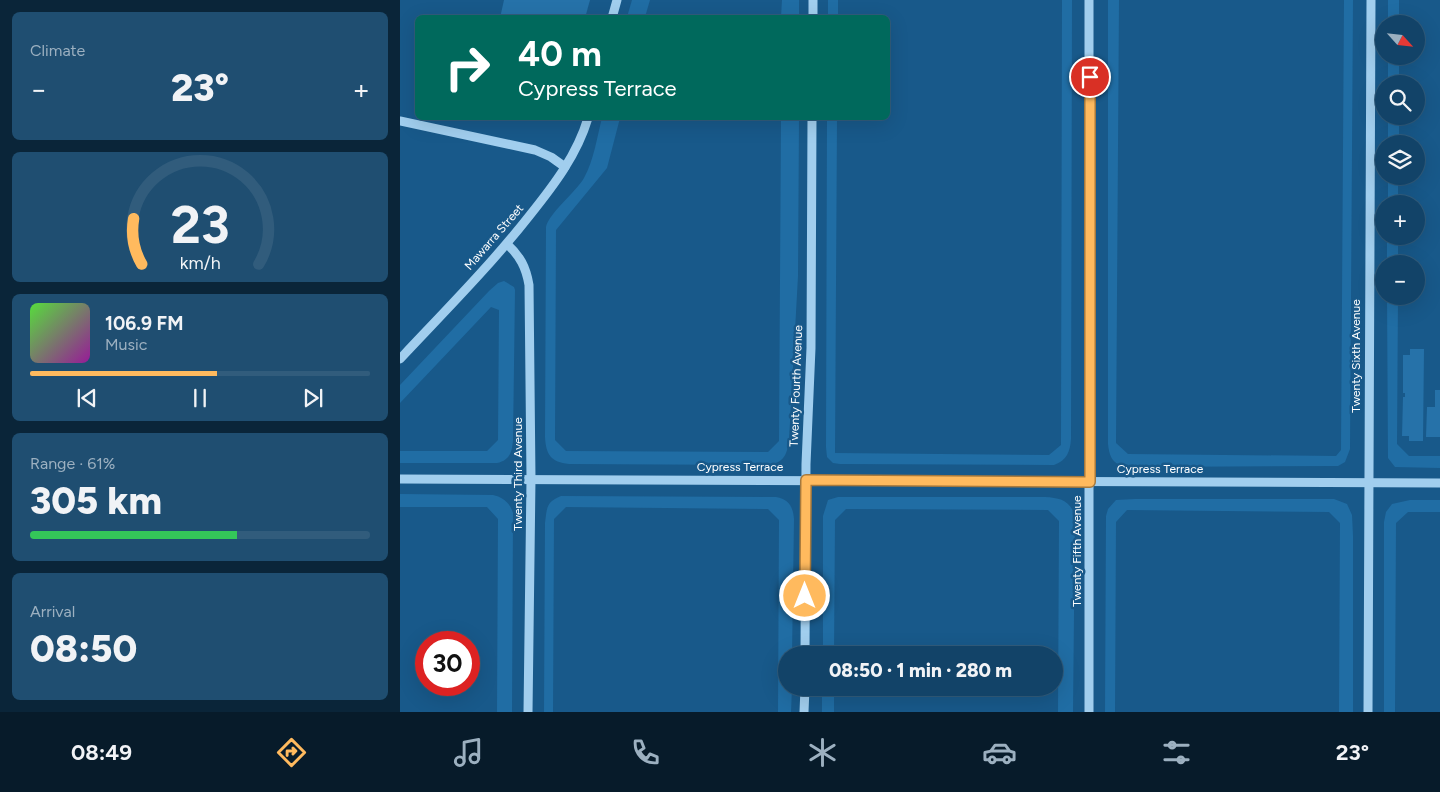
<!DOCTYPE html>
<html lang="en">
<head>
<meta charset="utf-8">
<style>
  body { margin:0; font-family:Figtree,sans-serif; background:#1f4e71; color:#f1f3f6; height:100vh; display:flex; flex-direction:column; font-size:19px; white-space:nowrap }
  * { box-sizing:border-box; margin:0 }
  p { font-size:16px; color:#9cb0c0 }
  .icon { flex:none; width:28px; height:28px; fill:none; stroke:currentColor; stroke-width:2; stroke-linecap:round; stroke-linejoin:round }
  .map { position:relative; flex:1; overflow:hidden }
  .panel { display:flex; flex-direction:column; gap:12px; padding:12px; background:#0a2539; width:400px }
  .panel>* { flex:none }
  .guide { position:absolute; left:15px; top:15px; width:475px; height:105px; border-radius:8px; box-shadow:0 5px 20px #0002,0 0 0 1px #315c7c; background:#00695c; color:#fff; overflow:hidden }
  .needle { width:32px; rotate:117deg }
  .controls { position:absolute; left:975px; top:15px; display:grid; gap:10px }
  .controls a { display:grid; place-items:center; width:50px; height:50px; border-radius:50%; background:#124368; box-shadow:0 5px 20px #0002,0 0 0 1px #315c7c; font-size:25px }
  .speed { position:absolute; left:15px; top:631px; display:flex; gap:10px; font-size:25px; font-weight:700; text-align:center }
  .speed>* { display:grid; place-content:center; width:65px; height:65px; border-radius:50%; background:#124368; box-shadow:0 5px 20px #0002,0 0 0 1px #315c7c; line-height:1 }
  .speed .limit { border:8px solid #d22; background:#fff; color:#111 }
  .pin { position:absolute; display:grid; place-items:center; width:42px; height:42px; color:#fff; margin:-21px; border:2px solid #fff; border-radius:50%; box-shadow:0 1px 5px #0007 }
  .me { position:absolute; width:55px; margin:-28px; rotate:0deg; stroke-linejoin:round; filter:drop-shadow(0 0 4px #0008) }
  .turn { display:flex; align-items:center; gap:18px; height:105px; padding:0 20px; font-size:22px }
  .turn .icon { width:65px; height:65px; stroke-width:2.5 }
  .turn b { display:block; font-size:35px; line-height:42px }
  .big { font-size:38px; font-weight:800; line-height:1.1 }
  .panel .tile { flex:1; display:flex; flex-direction:column; justify-content:center; gap:8px; min-width:0; padding:0 18px; border-radius:8px; background:#1f4e71 }
  .panel .dial { align-items:center; gap:0 }
  .dial svg { height:130px; overflow:visible; fill:none; stroke:#315c7c; stroke-width:7; stroke-linecap:round; text-anchor:middle }
  .dial text { fill:#f1f3f6; stroke:none }
  .song { display:flex; align-items:center; gap:15px }
  .cover { width:60px; height:60px; border-radius:8px; background:linear-gradient(135deg,hsl(110 70% 55%),hsl(300 70% 35%)) }
  .played { height:5px; border-radius:2px; background:linear-gradient(90deg,#ffba5e 55%,#315c7c 55%) }
  .keys { display:flex; justify-content:space-around; direction:ltr }
  .heat { display:flex; justify-content:space-between; align-items:center; font-size:28px; direction:ltr }
  .charge { height:8px; border-radius:4px; background:linear-gradient(90deg,#34c759 61%,#315c7c 0) }
  .trip { position:absolute; left:378px; top:646px; width:285px; height:50px; border-radius:25px; background:#124368; box-shadow:0 5px 20px #0002,0 0 0 1px #315c7c; font-weight:800; line-height:50px; text-align:center }
  .dock { display:flex; height:80px; justify-content:space-around; align-items:center; background:#071b2a; color:#9cb0c0 }
  .dock .icon { width:35px; height:35px }
  .dock .active { color:#ffba5e }
  .dock b { font-size:22px; color:#f1f3f6 }
  main { display:flex; flex:1; min-height:0 }
  .map>svg:first-child { display:block }
  .green { fill:#206da4 }
  .building { fill:#2672a9 }
  .lines { fill:none; stroke-linecap:round; stroke-linejoin:round }
  .minor { stroke:#a1ceee; stroke-width:9 }
  .route-casing { stroke:#a6793d; stroke-width:12 }
  .route { stroke:#ffba5e; stroke-width:9 }
  .labels { text-anchor:middle; dominant-baseline:central; stroke-width:5; stroke-linejoin:round; paint-order:stroke }
  .street-label { font-size:12px; fill:#fff; stroke:#18598a }
</style>
</head>
<body>
<main>
<section class="panel">
<div class="tile"><p>Climate</p>
<div class="heat"><a>−</a><b class="big">23°</b><a>+</a></div>
</div>
<div class="tile dial"><svg viewBox="0 0 100 80">
<path d="M14 69A42 42 0 1 1 86 69"/>
<path d="M14 69A42 42 0 0 1 9 41" stroke="#ffba5e"/>
<text x="50" y="56" font-size="32" font-weight="700">23</text>
<text x="50" y="72" font-size="11">km/h</text>
</svg></div>
<div class="tile">
<div class="song"><i class="cover"></i><div><b>106.9 FM</b><p>Music</p></div></div>
<div class="played"></div>
<div class="keys"><svg class="icon" aria-label="previous" viewBox="0 0 24 24"><path d="M18 5L8 12l10 7zM5 5v14"/></svg><svg class="icon" aria-label="pause" viewBox="0 0 24 24"><path d="M8 5v14M16 5v14"/></svg><svg class="icon" aria-label="next" viewBox="0 0 24 24"><path d="M6 5l10 7-10 7zM19 5v14"/></svg></div>
</div>
<div class="tile"><p>Range · 61%</p><b class="big">305 km</b><div class="charge"></div></div>
<div class="tile"><p>Arrival</p><b class="big">08:50</b></div>
</section>
<div class="map">
<svg width="1040" height="712" viewBox="0 0 1040 712">
  <rect width="100%" height="100%" fill="#18598a"/>
  <g class="green">
    <polygon points="232,0 250,0 245,17 227,17"/>
    <polygon points="382,0 399,0 399,17 381,17"/>
    <rect x="428" y="0" width="10" height="17"/>
    <path d="M 662,0 L 672,0 L 671,439 C 670,452 667,460 654,465 L 440,464 L 433,463 L 427,457 L 426,447 L 427,118 L 437,118 L 435,453 L 649,455 L 661,445 Z"/>
    <path d="M 708,0 L 719,0 L 716,443 L 728,454 L 936,456 L 941,450 L 944,0 L 953,0 L 950,449 L 945,462 L 938,466 L 739,467 C 720,466 710,466 708,444 Z"/>
    <rect x="988" y="0" width="11" height="24"/>
    <rect x="988" y="56" width="11" height="28"/>
    <rect x="988" y="116" width="11" height="28"/>
    <path d="M 202,118 L 220,118 L 207,168 L 156,230 L 155,440 L 166,451 L 368,452 L 379,441 L 381,118 L 399,118 L 398,276 L 389,440 C 387,455 384,462 369,465 L 169,464 C 151,462 146,455 145,437 L 146,227 C 149,213 176,192 184,178 C 194,160 197,137 202,118 Z"/>
    <rect x="988" y="176" width="10" height="28"/>
    <rect x="987" y="236" width="11" height="28"/>
    <path d="M 104,281 L 114,287 L 115,290 L 113,440 C 112,452 110,460 97,463 L 0,463 L 0,451 L 87,451 L 98,440 L 99,310 L 91,307 L 0,403 L 0,385 L 89,291 L 98,283 Z"/>
    <polygon points="987,296 998,296 997,444 1009,456 1040,456 1040,468 995,467 988,458"/>
    <path d="M 0,494 L 93,495 C 103,497 110,503 113,513 L 112,712 L 97,712 L 98,519 L 87,507 L 0,507 Z"/>
    <path d="M 161,496 L 376,497 C 389,499 393,507 394,519 L 392,655 L 386,655 L 386,688 L 392,688 L 391,712 L 378,712 L 379,520 L 368,509 L 166,507 L 154,519 L 153,712 L 144,712 L 145,523 C 147,508 146,502 161,496 Z"/>
    <path d="M 438,497 L 645,497 C 660,498 670,500 675,516 L 673,712 L 658,712 L 659,521 L 648,510 L 446,509 L 435,520 L 434,655 L 423,655 L 423,516 L 428,500 Z"/>
    <polygon points="735,499 934,499 947,504 952,515 953,536 953,712 939,712 940,523 929,512 727,510 716,522 715,712 705,712 706,516 708,509 716,500"/>
    <polygon points="1010,500 1040,500 1040,512 1008,512 996,523 995,712 984,712 984,522 986,512 992,504"/>
    <rect x="422" y="688" width="12" height="24"/>
  </g>
  <g class="building">
    <polygon points="104,0 190,0 185,18 100,18"/>
    <polygon points="1010,349 1024,349 1023,441 1009,441 1009,436 1002,436 1003,397 1005,397 1005,393 1003,393 1003,355 1010,355"/>
    <polygon points="1035,390 1040,390 1040,437 1026,437 1027,407 1035,407"/>
  </g>
  <g class="lines">
    <g class="minor">
      <polyline points="212,18 217,0"/>
      <polyline points="413,18 413,0"/>
      <polyline points="0,121 135,150 151,157 165,167"/>
      <path d="M 107,244 C 120,256 126,267 129,285 L 131,479 L 128,712"/>
      <path d="M 0,359 C 44,312 90,266 130,215 C 154,185 177,155 188,118"/>
      <polyline points="0,479 1040,483"/>
      <polyline points="405,655 406,464 411,348 412,118"/>
      <polyline points="404,712 405,688"/>
      <polyline points="689,712 689,0"/>
      <polyline points="968,712 971,0"/>
    </g>
  </g>
  <g class="lines">
    <g class="route-casing">
      <polyline id="route" points="405,596 406,480 690,482 690,77"/>
    </g>
    <use href="#route" class="route"/>
  </g>
  <g class="labels">
    <g class="street-label">
      <text transform="translate(94 237) rotate(-49)">Mawarra Street</text>
      <text transform="translate(956 356) rotate(-90)">Twenty Sixth Avenue</text>
      <text transform="translate(396 386) rotate(-88)">Twenty Fourth Avenue</text>
      <text x="340" y="467">Cypress Terrace</text>
      <text x="760" y="469">Cypress Terrace</text>
      <text transform="translate(118 474) rotate(-90)">Twenty Third Avenue</text>
      <text transform="translate(677 551) rotate(-90)">Twenty Fifth Avenue</text>
    </g>
  </g>
</svg>
<div class="controls">
<a><svg class="needle" viewBox="-14 -14 28 28"><path d="M0-13l5 13h-10z" fill="#e53935"/><path d="M0 13l5-13h-10z" fill="#9cb0c0"/></svg></a>
<a><svg class="icon" aria-label="search" viewBox="0 0 24 24"><circle cx="10" cy="10" r="6"/><path d="M15 15l6 6"/></svg></a>
<a><svg class="icon" aria-label="layers" viewBox="0 0 24 24"><path d="M12 4l9 5-9 5-9-5zM3 14l9 5 9-5"/></svg></a>
<a>+</a>
<a>−</a>
</div>
<div class="speed"><div class="limit">30</div></div>
<div class="pin" style="left:690px;top:77px;background:#d93025"><svg class="icon" aria-label="arrive" viewBox="0 0 24 24"><path d="M6 21V4h12l-3 4 3 4H6"/></svg></div>
<svg class="me" style="left:405px;top:596px" viewBox="-20 -20 40 40"><circle r="17" fill="#ffba5e" stroke="#fff" stroke-width="3"/><path d="M0-11L8 9 0 5-8 9z" fill="#fff"/></svg>
<div class="trip">08:50 · 1 min · 280 m</div>
<div class="guide">
<div class="turn"><svg class="icon" aria-label="right" viewBox="0 0 24 24"><path d="M7 20v-9h11M14 6l5 5-5 5"/></svg><div><b>40 m</b>Cypress Terrace</div></div>
</div>
</div>
</main>
<nav class="dock">
<b>08:49</b>
<svg class="icon active" aria-label="directions" viewBox="0 0 24 24"><path d="M12 3l9 9-9 9-9-9zM9 14v-3h6M13 9l2 2-2 2"/></svg>
<svg class="icon" aria-label="music" viewBox="0 0 24 24"><path d="M9 18V5l10-2v13"/><circle cx="6" cy="18" r="3"/><circle cx="16" cy="16" r="3"/></svg>
<svg class="icon" aria-label="phone" viewBox="0 0 24 24"><path d="M5 4h4l2 5-3 2q2 4 5 5l2-3 5 2v4C11 20 4 13 5 4z"/></svg>
<svg class="icon" aria-label="climate" viewBox="0 0 24 24"><path d="M12 3v18M4 7l16 10M4 17L20 7"/></svg>
<svg class="icon" aria-label="car" viewBox="0 0 24 24"><path d="M5 17H2v-5l4-1 3-4h7l3 4 3 1v5h-3M9 17h6M6 11h13"/><circle cx="7" cy="17" r="2"/><circle cx="17" cy="17" r="2"/></svg>
<svg class="icon" aria-label="filters" viewBox="0 0 24 24"><path d="M4 7h16M4 17h16"/><circle cx="9" cy="7" r="2"/><circle cx="15" cy="17" r="2"/></svg>
<b>23°</b>
</nav>
</body>
</html>
